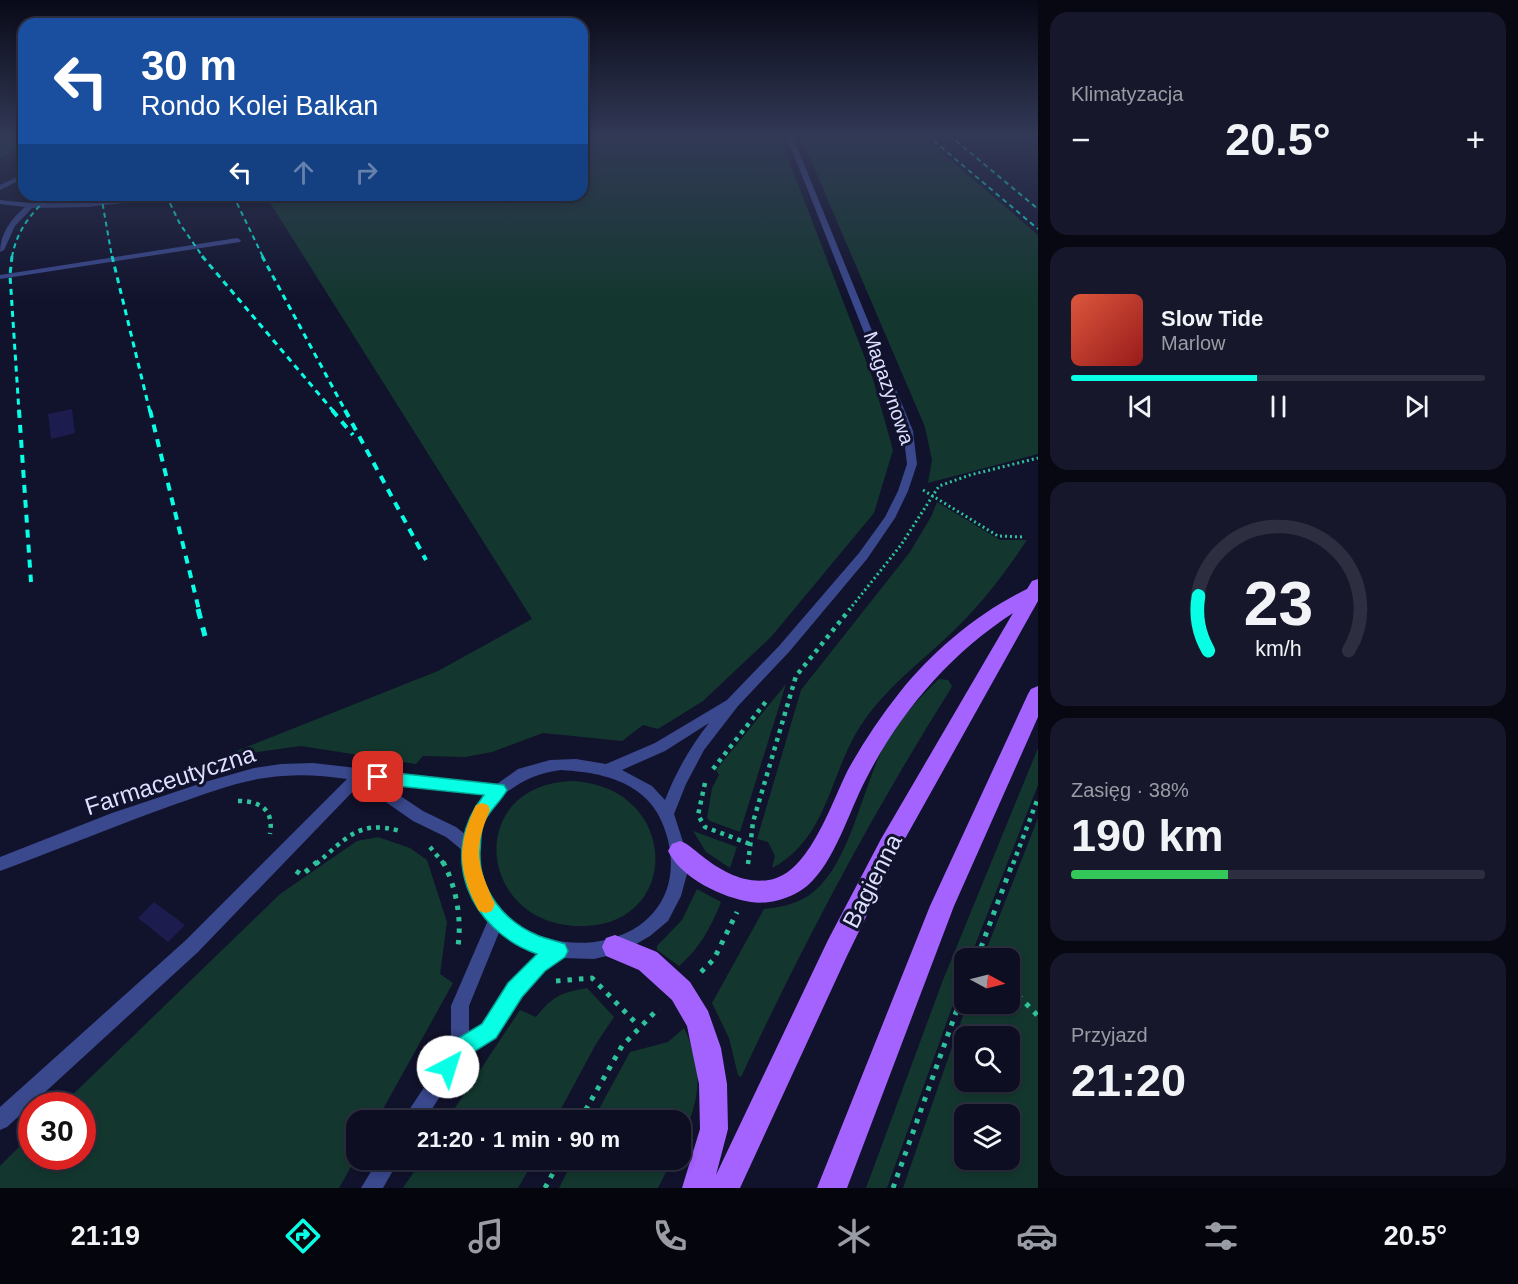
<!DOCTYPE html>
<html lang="pl">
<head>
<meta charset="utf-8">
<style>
  body { margin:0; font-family:Helvetica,sans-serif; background:#16172a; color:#f1f3f6; height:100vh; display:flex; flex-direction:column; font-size:22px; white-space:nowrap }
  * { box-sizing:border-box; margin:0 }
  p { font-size:20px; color:#9a9ca5 }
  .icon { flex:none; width:33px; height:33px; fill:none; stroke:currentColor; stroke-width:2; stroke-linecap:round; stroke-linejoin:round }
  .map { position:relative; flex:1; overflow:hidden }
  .sheet { display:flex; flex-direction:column; gap:12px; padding:12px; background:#070812; width:480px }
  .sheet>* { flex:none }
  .hud { position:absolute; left:18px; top:18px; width:570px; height:183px; border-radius:18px; box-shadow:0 3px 9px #0003,0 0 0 2px #2d2e3f; background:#1a4fa0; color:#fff; overflow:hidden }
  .needle { width:39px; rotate:97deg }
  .tools { position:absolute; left:954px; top:948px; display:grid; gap:12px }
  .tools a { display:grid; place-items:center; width:66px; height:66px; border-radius:12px; background:#0d0e21; box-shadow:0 3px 9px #0003,0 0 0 2px #2d2e3f; font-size:30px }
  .speed { position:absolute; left:18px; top:1092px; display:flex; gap:12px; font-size:30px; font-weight:700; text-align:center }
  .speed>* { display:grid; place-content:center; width:78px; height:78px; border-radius:50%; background:#0d0e21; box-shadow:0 3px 9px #0003,0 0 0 2px #2d2e3f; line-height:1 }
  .speed .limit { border:9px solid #d22; background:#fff; color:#111 }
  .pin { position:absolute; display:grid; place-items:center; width:51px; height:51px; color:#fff; margin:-26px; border-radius:12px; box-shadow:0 3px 9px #0006 }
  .me { position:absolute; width:66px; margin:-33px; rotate:40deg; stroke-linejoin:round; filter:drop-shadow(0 0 4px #0008) }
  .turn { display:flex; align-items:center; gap:21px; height:126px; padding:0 24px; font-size:27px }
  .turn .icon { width:78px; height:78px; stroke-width:2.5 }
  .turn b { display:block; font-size:42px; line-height:51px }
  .lanes { display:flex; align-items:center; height:57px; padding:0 24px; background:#0003; justify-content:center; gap:30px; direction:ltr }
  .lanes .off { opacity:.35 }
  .big { font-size:45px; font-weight:800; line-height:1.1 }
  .sheet .card { flex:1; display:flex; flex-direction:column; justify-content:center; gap:9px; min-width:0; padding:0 21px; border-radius:18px; background:#16172a }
  .sheet .dial { align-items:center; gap:0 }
  .dial svg { height:156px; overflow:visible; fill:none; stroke:#2d2e3f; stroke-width:7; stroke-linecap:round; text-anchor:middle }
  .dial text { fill:#f1f3f6; stroke:none }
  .song { display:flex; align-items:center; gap:18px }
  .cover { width:72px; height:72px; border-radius:9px; background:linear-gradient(135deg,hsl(10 70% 55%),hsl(0 70% 35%)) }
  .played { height:6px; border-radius:3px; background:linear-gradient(90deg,#08ffe5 45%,#2d2e3f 45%) }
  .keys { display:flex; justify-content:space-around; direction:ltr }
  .heat { display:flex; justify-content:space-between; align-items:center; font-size:33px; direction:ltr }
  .charge { height:9px; border-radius:4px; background:linear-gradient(90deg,#34c759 38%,#2d2e3f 0) }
  .trip { position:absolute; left:346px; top:1110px; width:345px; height:60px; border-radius:18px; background:#0d0e21; box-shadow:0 3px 9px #0003,0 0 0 2px #2d2e3f; font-weight:800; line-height:60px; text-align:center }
  .tabs { display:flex; height:96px; justify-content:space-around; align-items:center; background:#05060d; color:#9a9ca5 }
  .tabs .icon { width:42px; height:42px }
  .tabs .active { color:#08ffe5 }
  .tabs b { font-size:27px; color:#f1f3f6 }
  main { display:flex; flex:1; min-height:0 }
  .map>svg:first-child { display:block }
  .green { fill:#13372e; fill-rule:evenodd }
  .building { fill:#1c1c4e }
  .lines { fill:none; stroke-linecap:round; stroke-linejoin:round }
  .path-far2 { stroke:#2dc29a; stroke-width:3; stroke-dasharray:2 3; stroke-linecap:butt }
  .path-far1 { stroke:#2dc29a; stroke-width:4.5; stroke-dasharray:4 5; stroke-linecap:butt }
  .path { stroke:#2dc29a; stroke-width:5; stroke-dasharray:4.5 7; stroke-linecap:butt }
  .lane { fill:#3a488d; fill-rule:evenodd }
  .street { fill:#3a488d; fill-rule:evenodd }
  .primary { fill:#a463ff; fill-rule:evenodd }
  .rail-far3 { stroke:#08ffe5; stroke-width:2; stroke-dasharray:5 4; stroke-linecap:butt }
  .rail-far2 { stroke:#08ffe5; stroke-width:3; stroke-dasharray:6 5; stroke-linecap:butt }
  .rail-far1 { stroke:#08ffe5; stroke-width:4; stroke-dasharray:8 7; stroke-linecap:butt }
  .rail { stroke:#08ffe5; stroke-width:5; stroke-dasharray:10 9; stroke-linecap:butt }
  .route { fill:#08ffe5; stroke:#05a695; stroke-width:1.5 }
  .slow { fill:#f59e0b }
  .labels { text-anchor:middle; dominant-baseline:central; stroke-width:6; stroke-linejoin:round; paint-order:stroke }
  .street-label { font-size:20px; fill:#dcdfff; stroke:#11122c }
  .near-street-label { font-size:24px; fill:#dcdfff; stroke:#11122c }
</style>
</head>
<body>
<main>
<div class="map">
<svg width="1038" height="1188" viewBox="0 0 1038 1188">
  <rect width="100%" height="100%" fill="#11122c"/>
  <g class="green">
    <polygon points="0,135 24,135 24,146 0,158"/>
    <polygon points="582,135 779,135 873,379 893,450 874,513 771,637 703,701 658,729 643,725 622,741 543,733 492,752 465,757 423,756 416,764 301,746 221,757 438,671 532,619 269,201 269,195 582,195"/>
    <polygon points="800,135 922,135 1038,235 1038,454 928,483 932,460 925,427"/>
    <path d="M 937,502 L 1000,540 L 1027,540 C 1009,567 990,593 968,616 C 931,656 882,687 855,735 C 829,782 824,841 772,868 L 775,856 L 768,842 L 757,839 L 801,690 L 910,552 L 932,515 Z"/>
    <path d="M 939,679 L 948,680 L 952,686 L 950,690 C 872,814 803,944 741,1077 L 738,1075 L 729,1038 L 712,1003 L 764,909 C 779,907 794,905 808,896 C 848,870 861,793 882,750 C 893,727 920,696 939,679 Z"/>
    <polygon points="786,684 740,832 710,821 707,818 712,788 719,775 716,770"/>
    <polygon points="1038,748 1038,785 970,958 964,958 964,974 887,1188 866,1188 943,980"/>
    <path d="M 574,781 C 679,788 682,922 586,926 C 477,931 461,783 574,781 Z"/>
    <path d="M 1038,818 L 1038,1188 L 903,1188 L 967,1004 L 1010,1004 L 1010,958 L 983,958 ZM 964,1036 L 1010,1036 L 1010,1082 L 964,1082 ZM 964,1114 L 1010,1114 L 1010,1160 L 964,1160 Z"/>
    <polygon points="693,831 737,847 730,868 706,852"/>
    <polygon points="378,837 410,848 427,860 447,922 440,974 453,983 377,1120 357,1120 357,1156 339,1188 0,1188 0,1166 31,1135 32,1156 82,1156 82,1106 62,1105 280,894 357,841"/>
    <path d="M 697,889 L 721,902 C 711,927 700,948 679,966 L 657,950 L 657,946 L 682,920 Z"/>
    <path d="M 587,988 L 614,1017 L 596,1044 L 555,1120 L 447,1120 L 520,1010 L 536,1017 C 553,996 560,993 587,988 Z"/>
    <path d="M 684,1028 C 705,1072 700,1098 681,1142 L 681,1120 L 593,1120 L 630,1052 L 668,1042 Z"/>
    <polygon points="422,1160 534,1160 518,1188 403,1188"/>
    <polygon points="573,1160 672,1160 658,1188 559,1188"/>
  </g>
  <g class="building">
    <polygon points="72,409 75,433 51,439 48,414"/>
    <polygon points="154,902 185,925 168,942 138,918"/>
  </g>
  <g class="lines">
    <g class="path-far2">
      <polyline points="923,490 998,536 1024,537"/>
      <polyline points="849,610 901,545 939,486 970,475 1038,458"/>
    </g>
    <g class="path-far1">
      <polyline points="713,769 768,699"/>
      <polyline points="705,783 698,815 705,827 750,844"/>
      <path d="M 238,801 C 261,801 274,810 270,834"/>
      <polyline points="430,847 444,864"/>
      <path d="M 316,864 C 346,839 358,819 400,831"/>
      <polyline points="748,864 753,822 796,676 850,609"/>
      <polyline points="1013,864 1038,798"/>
    </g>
    <g class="path">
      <path d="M 443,862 C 456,886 462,919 458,946"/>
      <polyline points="296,871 302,875 317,862"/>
      <polyline points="977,958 1013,862"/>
      <polyline points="701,972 714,959 737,912"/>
      <polyline points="556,981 592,978 638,1025"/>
      <polyline points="1010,987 1038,1016"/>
      <polyline points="580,1120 622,1046 659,1008"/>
      <polyline points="545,1188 560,1160"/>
      <polyline points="893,1188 964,990"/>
    </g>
    <g class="lane">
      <polygon points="24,174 24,178 0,190 0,185"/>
      <path d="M 158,195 L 179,195 L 176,197 L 88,207 L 32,208 L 15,226 L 4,250 L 0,252 C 0,234 11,219 25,207 L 0,204 L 0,200 C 54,207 105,201 158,195 Z"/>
      <polygon points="237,238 241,240 240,242 0,279 0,275"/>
      <polygon points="192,938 198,940 200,946 198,952 7,1127 0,1130 0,1107 186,940"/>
    </g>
    <g class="street">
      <path d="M 786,135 L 792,135 L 913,431 L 917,464 L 908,491 L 895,518 L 867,559 L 789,652 L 738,706 L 704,750 L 686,784 L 674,814 L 686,851 L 687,874 L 681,896 L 668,921 L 650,936 L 631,947 L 615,954 L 594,959 L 563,958 L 544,971 L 521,996 L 495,1037 L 466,1055 L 425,1120 L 405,1120 L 407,1113 L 451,1047 L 451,1006 L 489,918 C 472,901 463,874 462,850 L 446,837 L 413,821 L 360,784 L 198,952 L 192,954 L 186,952 L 184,946 L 186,940 L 347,779 C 325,776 304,774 283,776 C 246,778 210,792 176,804 C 117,825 59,849 0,871 L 0,857 L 112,813 L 205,782 L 254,768 L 281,764 L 313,763 L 497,784 L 518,769 L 550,760 L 576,759 L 606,764 L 655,743 L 727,700 L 779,646 L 859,553 L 885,517 L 898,491 L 907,464 L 903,431 ZM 709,723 C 690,747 676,772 665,800 L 652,786 L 622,770 L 665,751 ZM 561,770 C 590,772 619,776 642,795 C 655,806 661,818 666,833 C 682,884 658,928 605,940 C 575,947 543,941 518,924 C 472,893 463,827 507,792 C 525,779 539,773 561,770 ZM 381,783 L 484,795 L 469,819 L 465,834 L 456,827 L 423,811 ZM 500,930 L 532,950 L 541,953 C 528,961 516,974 507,986 C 495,1005 489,1021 469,1033 L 469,1006 Z"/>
      <polygon points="378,1160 399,1160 383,1188 361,1188"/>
    </g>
    <g class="primary">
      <path d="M 1038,579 L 1038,601 L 897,853 L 846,958 L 740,1188 L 682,1188 L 700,1129 L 699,1084 L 687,1026 L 672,1000 L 639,970 L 606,956 L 602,947 L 606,938 L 615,935 L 657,952 L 690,982 L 708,1011 L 721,1048 L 727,1084 L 728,1129 L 716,1175 L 828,940 L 881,839 L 1013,613 C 950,654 900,712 866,779 C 849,811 835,862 807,886 C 792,898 770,905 751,902 C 723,898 681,878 668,851 L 672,844 L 680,841 C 689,844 694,850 702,856 C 721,871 744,884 769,880 C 810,874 832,800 849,768 C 864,741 881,716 900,692 C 934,650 978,613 1027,589 L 1032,581 Z"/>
      <polygon points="1038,686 1038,717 954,906 847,1188 817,1188 930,906 1028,694 1031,689"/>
    </g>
    <g class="rail-far3">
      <polyline points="927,135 1038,229"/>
      <polyline points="949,135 1038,209"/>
      <polyline points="101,195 112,257"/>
      <polyline points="166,195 180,224 203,257"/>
      <polyline points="233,195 263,257"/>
      <path d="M 12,257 C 17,230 31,213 51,195"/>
    </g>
    <g class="rail-far2">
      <polyline points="12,256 10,275 19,412"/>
      <polyline points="112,256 150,412"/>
      <polyline points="202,256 334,412"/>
      <polyline points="262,256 346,412"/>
    </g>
    <g class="rail-far1">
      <polyline points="19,410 31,582"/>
      <polyline points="150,410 199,610"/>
      <polyline points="332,410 353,435"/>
      <polyline points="345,410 426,560"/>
    </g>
    <polyline class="rail" points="198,609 205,636"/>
  </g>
  <linearGradient id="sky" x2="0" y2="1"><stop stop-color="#090a18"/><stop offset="0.45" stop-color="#323956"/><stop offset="1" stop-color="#323956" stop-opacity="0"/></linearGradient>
  <rect width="1038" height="302" fill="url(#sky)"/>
  <path class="route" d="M 378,771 L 504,785 L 507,790 C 501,801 491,809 485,820 C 480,829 481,840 480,851 C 478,889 504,922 539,936 C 547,939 557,941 565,944 L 568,951 L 565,957 L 545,971 L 522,997 L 496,1038 L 467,1056 L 456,1074 L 448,1077 L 441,1074 L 438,1067 L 452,1042 L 482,1024 L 508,983 L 537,954 C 469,930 437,854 484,795 L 378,784 L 372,782 L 370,777 L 372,773 Z"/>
  <path class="slow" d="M 482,803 L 488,805 L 490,810 C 472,851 478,866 495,904 L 492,911 L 486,913 L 479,911 C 458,871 456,846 476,805 Z"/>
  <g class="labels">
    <g class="street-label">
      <text transform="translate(889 388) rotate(71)">Magazynowa</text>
    </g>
    <g class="near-street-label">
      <text transform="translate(170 780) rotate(-18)">Farmaceutyczna</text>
      <text transform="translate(872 881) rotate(-63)">Bagienna</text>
    </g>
  </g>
</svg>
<div class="tools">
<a><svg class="needle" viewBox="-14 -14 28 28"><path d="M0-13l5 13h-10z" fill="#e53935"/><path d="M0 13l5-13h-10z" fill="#9a9ca5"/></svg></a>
<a><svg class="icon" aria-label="search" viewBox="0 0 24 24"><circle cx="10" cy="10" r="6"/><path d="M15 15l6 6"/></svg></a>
<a><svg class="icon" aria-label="layers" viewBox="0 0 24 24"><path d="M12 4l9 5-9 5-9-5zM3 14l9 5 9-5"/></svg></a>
</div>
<div class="speed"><div class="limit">30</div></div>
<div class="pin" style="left:378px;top:777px;background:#d93025"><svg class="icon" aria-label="arrive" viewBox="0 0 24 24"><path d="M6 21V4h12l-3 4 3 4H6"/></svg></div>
<svg class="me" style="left:448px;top:1067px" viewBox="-20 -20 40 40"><circle r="19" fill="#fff"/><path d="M0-13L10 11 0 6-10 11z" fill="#08ffe5"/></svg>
<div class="trip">21:20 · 1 min · 90 m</div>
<div class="hud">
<div class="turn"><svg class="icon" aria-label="left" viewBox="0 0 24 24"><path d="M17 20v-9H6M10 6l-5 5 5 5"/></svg><div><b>30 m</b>Rondo Kolei Balkan</div></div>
<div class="lanes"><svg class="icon" aria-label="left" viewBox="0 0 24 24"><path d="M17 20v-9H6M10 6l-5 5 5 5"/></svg><svg class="icon off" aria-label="ahead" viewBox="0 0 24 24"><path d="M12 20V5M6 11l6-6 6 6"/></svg><svg class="icon off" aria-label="right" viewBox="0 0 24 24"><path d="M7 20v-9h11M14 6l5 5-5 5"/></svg></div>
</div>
</div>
<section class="sheet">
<div class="card"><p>Klimatyzacja</p>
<div class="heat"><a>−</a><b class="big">20.5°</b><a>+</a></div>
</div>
<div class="card">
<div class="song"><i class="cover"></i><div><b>Slow Tide</b><p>Marlow</p></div></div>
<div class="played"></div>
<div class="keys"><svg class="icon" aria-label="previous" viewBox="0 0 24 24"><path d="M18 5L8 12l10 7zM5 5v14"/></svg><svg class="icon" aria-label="pause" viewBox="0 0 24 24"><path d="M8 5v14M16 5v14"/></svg><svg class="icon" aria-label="next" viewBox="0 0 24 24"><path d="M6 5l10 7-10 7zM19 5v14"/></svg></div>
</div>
<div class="card dial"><svg viewBox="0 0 100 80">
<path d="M14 69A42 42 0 1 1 86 69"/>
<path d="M14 69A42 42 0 0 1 9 41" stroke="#08ffe5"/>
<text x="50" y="56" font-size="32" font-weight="700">23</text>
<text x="50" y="72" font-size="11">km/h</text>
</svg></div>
<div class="card"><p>Zasięg · 38%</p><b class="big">190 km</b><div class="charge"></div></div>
<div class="card"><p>Przyjazd</p><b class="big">21:20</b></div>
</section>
</main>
<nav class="tabs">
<b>21:19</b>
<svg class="icon active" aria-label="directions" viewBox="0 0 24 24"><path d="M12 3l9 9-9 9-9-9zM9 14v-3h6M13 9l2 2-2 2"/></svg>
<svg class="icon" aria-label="music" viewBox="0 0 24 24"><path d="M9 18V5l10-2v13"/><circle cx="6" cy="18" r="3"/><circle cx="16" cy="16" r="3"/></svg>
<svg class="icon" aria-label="phone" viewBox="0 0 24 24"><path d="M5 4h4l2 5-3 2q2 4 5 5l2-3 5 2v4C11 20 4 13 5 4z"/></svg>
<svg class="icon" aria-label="climate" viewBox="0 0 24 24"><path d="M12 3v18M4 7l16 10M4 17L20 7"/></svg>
<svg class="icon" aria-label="car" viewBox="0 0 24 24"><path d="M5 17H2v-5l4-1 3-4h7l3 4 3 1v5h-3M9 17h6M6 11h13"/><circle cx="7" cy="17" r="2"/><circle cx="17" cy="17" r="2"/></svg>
<svg class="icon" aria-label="filters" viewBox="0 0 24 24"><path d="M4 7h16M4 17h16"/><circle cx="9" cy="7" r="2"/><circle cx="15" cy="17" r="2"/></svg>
<b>20.5°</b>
</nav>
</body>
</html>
